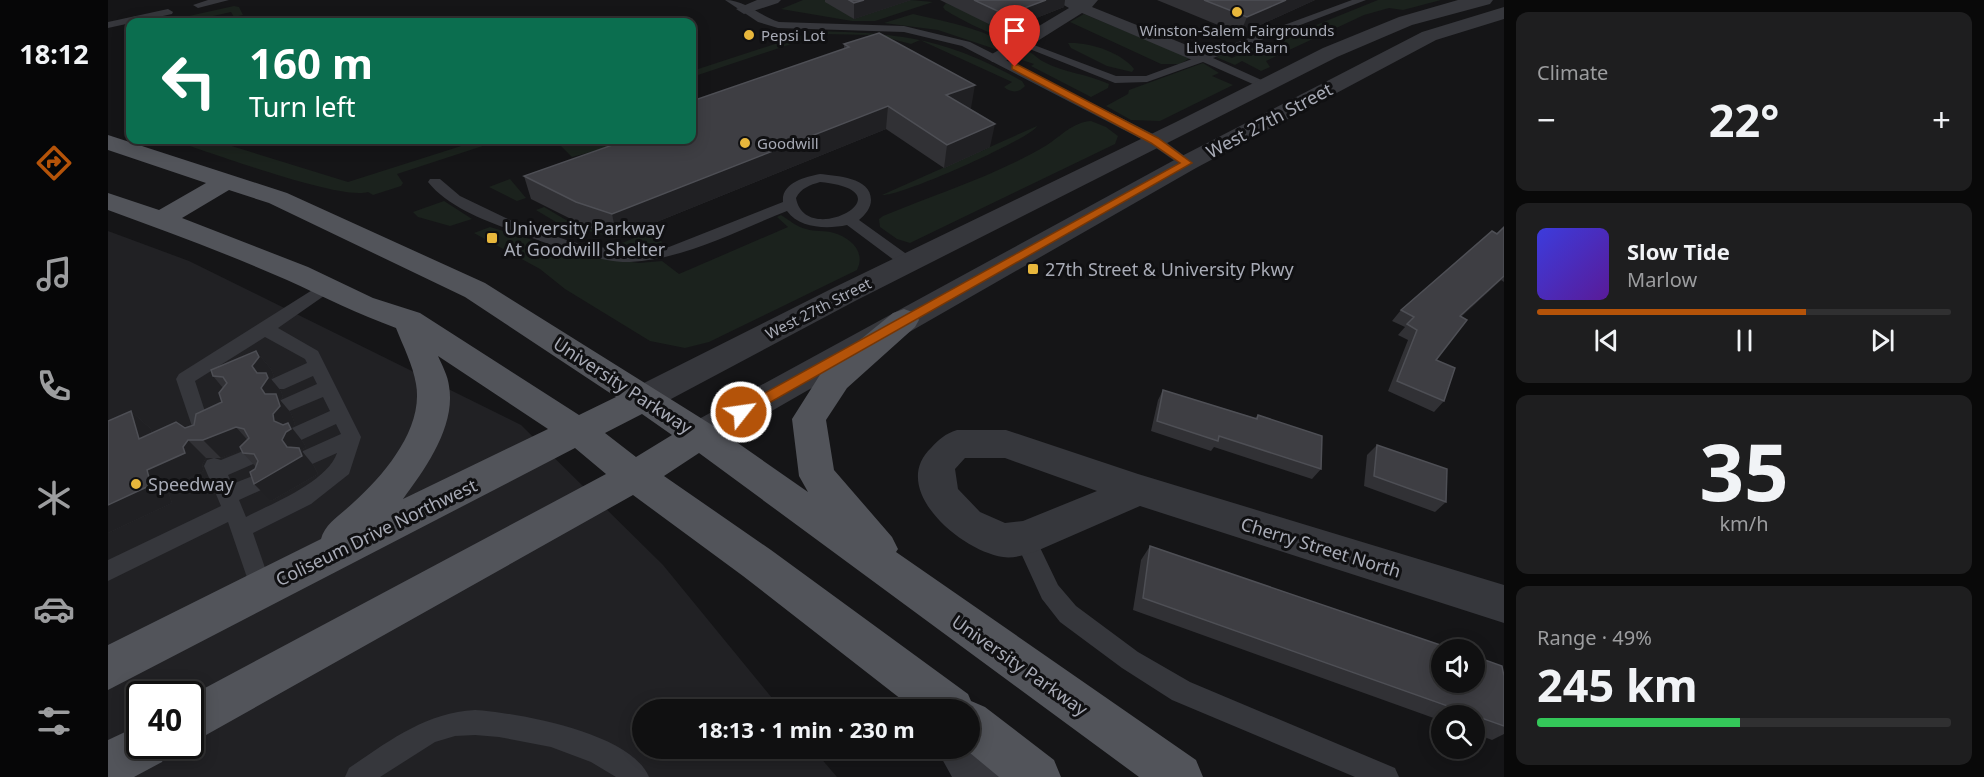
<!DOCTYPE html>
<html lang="en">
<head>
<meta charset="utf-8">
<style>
  body { margin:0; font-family:"Noto Sans",sans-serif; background:#1e1e1f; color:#f1f3f6; height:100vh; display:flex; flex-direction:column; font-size:22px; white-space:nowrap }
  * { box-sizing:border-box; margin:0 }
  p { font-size:20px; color:#9c9d9f }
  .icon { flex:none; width:33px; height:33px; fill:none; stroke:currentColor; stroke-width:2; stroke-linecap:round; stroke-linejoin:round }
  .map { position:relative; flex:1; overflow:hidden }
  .panel { display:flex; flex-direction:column; gap:12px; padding:12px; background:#090909; width:480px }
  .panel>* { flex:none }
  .top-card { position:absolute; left:18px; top:18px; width:570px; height:126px; border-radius:12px; box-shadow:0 3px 15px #0003,0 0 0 2px #303031; background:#0b6e4f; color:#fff; overflow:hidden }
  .controls { position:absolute; left:1323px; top:639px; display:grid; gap:12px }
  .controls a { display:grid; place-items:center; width:54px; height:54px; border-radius:50%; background:#101011; box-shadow:0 3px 15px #0003,0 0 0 2px #303031; font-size:30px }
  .speed { position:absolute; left:18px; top:681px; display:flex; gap:12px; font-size:30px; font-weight:700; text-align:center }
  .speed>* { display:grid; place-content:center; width:78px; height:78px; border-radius:50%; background:#101011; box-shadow:0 3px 15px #0003,0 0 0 2px #303031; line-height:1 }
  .speed .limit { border:3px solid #111; border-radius:9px; background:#fff; color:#111 }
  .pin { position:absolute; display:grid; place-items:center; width:51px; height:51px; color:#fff; margin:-62px -26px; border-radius:50% 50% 50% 0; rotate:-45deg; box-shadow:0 0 6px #0007 }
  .pin .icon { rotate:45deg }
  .me { position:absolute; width:66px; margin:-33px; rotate:60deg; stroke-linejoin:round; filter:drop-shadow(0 0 4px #0008) }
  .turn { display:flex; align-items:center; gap:21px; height:126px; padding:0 24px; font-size:27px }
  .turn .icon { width:78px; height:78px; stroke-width:2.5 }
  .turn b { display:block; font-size:42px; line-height:51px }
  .big { font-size:45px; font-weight:700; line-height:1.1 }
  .panel .card { flex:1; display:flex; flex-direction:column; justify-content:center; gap:9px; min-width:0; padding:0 21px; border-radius:12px; background:#1e1e1f }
  .panel .dial { align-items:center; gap:0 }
  .dial b { font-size:78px; line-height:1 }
  .song { display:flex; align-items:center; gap:18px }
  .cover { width:72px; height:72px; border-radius:9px; background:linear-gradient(135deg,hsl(240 70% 55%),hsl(270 70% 35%)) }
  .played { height:6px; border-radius:3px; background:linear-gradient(90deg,#b45309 65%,#303031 65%) }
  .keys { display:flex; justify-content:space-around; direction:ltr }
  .heat { display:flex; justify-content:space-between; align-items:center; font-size:33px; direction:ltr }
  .charge { height:9px; border-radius:4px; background:linear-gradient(90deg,#34c759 49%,#303031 0) }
  .trip { position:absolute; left:524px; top:699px; width:348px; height:60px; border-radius:30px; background:#101011; box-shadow:0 3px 15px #0003,0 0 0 2px #303031; font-weight:700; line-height:60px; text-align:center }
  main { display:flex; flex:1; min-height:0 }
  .menu { display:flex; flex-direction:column; width:108px; justify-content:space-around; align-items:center; background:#060607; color:#9c9d9f }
  .menu .icon { width:42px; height:42px }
  .menu .active { color:#b45309 }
  .menu b { font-size:27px; color:#f1f3f6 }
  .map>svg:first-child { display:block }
  .built { fill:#212124; fill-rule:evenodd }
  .green { fill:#1b221d }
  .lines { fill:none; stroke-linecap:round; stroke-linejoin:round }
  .service { fill:#36373c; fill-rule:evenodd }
  .pedestrian { fill:#36373c; fill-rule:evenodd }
  .minor { fill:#36373c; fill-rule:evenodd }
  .tertiary { fill:#36373c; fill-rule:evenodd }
  .primary { fill:#52545a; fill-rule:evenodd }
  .wall { fill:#313135 }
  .shaded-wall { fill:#202023 }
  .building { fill:#3e3e43; stroke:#4e4f55; stroke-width:1.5 }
  .route { fill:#b45309; stroke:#753606; stroke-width:1.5 }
  .poi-dot { fill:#e8b73c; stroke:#101012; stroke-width:2 }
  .labels { text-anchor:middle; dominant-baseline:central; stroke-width:6; stroke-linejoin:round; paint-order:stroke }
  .far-poi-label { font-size:15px; fill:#a8abb6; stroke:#101012; text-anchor:start }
  .far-street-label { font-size:15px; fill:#a8abb6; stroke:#101012 }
  .street-label { font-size:18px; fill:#a8abb6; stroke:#101012 }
  .poi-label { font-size:18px; fill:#a8abb6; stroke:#101012; text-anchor:start }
</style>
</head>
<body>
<main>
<nav class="menu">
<b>18:12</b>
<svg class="icon active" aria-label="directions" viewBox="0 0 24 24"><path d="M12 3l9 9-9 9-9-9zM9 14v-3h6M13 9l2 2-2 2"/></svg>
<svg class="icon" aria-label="music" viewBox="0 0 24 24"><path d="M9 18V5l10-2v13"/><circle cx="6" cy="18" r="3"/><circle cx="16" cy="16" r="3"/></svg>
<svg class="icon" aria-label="phone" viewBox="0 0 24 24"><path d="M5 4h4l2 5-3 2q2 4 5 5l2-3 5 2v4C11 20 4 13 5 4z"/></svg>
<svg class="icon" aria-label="climate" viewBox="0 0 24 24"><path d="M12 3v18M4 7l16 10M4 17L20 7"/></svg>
<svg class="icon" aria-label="car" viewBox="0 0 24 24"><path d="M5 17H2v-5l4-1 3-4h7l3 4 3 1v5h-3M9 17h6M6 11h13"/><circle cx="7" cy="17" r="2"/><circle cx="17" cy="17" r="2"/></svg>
<svg class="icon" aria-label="filters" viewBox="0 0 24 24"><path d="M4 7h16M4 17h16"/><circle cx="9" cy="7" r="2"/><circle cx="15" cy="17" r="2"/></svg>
</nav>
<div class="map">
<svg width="1396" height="777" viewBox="0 0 1396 777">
  <rect width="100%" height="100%" fill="#151517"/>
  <path class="built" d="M 0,231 L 81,261 L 413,425 L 555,565 L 673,709 L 534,710 L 534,748 L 705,749 L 729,777 L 0,777 ZM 32,694 L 82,694 L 82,746 L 32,746 Z"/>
  <g class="green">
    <polygon points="695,0 724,0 746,19 803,0 825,2 767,21 744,21 673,9"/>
    <polygon points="1270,0 1333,0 1295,10 1281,8 1256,15 1158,61 1162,67 1153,71 1134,61 1127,65 1108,57 1115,54 1124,58 1147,47 1154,50 1160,48 1156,46"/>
    <path d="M 838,3 L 915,37 C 900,46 852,19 837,10 L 835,7 Z"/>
    <polygon points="126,6 131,7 135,15 126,17 123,12 79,22 54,22"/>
    <path d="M 805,14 C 826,19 886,30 898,47 L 893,51 L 830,30 L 776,23 Z"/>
    <polygon points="976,14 1082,58 1072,64 1053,64 962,22"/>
    <path d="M 707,31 C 793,33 838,38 914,81 L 917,86 C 911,93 903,93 896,87 L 904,82 L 812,40 L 803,44 L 769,35 L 713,34 L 584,77 L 584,71 Z"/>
    <path d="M 960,43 C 981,42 1013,52 1026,69 L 1024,72 L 999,66 L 963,48 Z"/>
    <path d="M 916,50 C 925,52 928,58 936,62 C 957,73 980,74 1001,84 L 1000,88 L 983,97 L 923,66 L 926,64 L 905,57 Z"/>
    <polygon points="1095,63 1111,73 1104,76 1125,85 1052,121 1023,120 998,106 1020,94 1021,90"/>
    <path d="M 983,121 L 998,127 L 1010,136 L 1007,144 L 802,243 L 789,239 L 772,227 L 771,219 L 775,216 C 830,193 887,176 939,145 C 953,136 965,122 983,121 Z"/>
    <path d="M 929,126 C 926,137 792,197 774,195 Z"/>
    <path d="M 63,140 L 104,140 L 240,182 L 372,140 L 393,140 L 289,174 L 295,183 L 293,186 L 265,195 L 260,192 C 231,201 100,151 63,140 Z"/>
    <polygon points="468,140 495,140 502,147 464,157 452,145"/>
    <polygon points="402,179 418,198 409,201 381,187"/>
    <polygon points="336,201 364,219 342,226 310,217 305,212"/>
    <polygon points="436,207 458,220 506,238 448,222 428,210"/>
    <path d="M 673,215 C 681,220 689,227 698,229 C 707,232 717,230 726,233 C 743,238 758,252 749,270 L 601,342 L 577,348 L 542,341 L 457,289 L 432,269 L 366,233 L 382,227 L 478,256 L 531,263 L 554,261 L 571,274 L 680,227 L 669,217 Z"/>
    <polygon points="544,231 554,242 553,245 534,248 509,245"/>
  </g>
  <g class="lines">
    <g class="service">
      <polygon points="100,0 121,0 90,8 85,5"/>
      <path d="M 617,0 C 637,0 652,16 671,22 L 796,26 L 862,42 L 1051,137 L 1086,163 L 1079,167 L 1074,166 L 1041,143 L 854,46 L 796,32 L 670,28 L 650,22 Z"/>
      <polygon points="1244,0 1258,0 1105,58 1160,83 1162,85 1156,89 1095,62 1039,82 1007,83 909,44 918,42 1008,76 1038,76"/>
      <polygon points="60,9 65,12 64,14 0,28 0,22"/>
      <path d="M 712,174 C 728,176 763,177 763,200 C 763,208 757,215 751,220 L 804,258 L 807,262 L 804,266 L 794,266 L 739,225 C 720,229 692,229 679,211 C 628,231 577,259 522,262 C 489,263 434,242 403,230 C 375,220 339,206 320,182 L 322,179 L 332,179 L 352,196 L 402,220 L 464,242 L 520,252 L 561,247 L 675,202 C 673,183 697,177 712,174 ZM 712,182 C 806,191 697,250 688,198 C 693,188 702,185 712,182 Z"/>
      <path d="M 217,282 L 223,283 L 225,287 L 223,291 L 170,328 L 210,351 L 253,437 L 241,474 L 203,504 L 145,533 L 164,588 L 161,595 L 153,598 L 145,595 L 120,522 L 0,581 L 0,560 L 113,506 L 96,466 L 99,460 L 106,458 L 113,460 L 145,447 L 152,449 L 155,455 L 152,461 L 120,475 L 124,484 L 155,472 L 162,474 L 165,480 L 162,486 L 131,500 L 138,517 C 165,503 219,482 229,453 L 202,465 L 195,463 L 192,457 L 195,451 L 233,434 L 228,424 L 191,441 L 184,438 L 182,433 L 184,428 L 222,411 L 215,397 L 179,412 L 173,410 L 170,405 L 173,400 L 209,384 L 205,376 L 176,389 L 164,389 L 161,384 L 164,379 L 199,363 L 197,359 L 157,337 L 87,381 L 105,436 L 103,441 L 96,444 L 89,441 L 68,379 L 71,374 Z"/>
      <polygon points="917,529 924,531 950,585 968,606 1030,652 1082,682 1287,768 1291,777 1247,777 1064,700 1014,668 952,622 934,599 906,538 910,531"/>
      <path d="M 367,710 C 411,713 523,733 541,777 L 508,777 L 483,762 L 443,747 L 391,737 L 367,735 L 347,736 L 327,742 L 272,777 L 237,777 L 241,768 C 281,741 317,713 367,710 Z"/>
    </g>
    <g class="pedestrian">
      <polygon points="649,0 673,0 670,3 636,14 628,9"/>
      <polygon points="947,0 990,0 984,7 1101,54 1103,58 1101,62 1089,62 974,13 896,62 884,62 882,58 884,54 961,8"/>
    </g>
    <g class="minor">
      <path d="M 849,430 L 898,430 L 1030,474 L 1396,585 L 1396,623 L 1032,506 L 931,550 C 920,554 906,559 895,557 C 853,551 780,489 823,448 C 831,439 837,434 849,430 ZM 857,458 L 897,458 L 989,491 L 915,521 L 897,523 L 872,512 L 850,489 L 847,469 Z"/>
      <path d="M 861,729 C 878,736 890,761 897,777 L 844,777 L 828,748 L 861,748 Z"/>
    </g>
    <g class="tertiary">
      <polygon points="1350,0 1385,0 1382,4 1304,25 1229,57 747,301 548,407 536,411 524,407 519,398 524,389 727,287 1068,122 1215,48 1291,17"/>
      <polygon points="1396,7 1396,19 1328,40 1088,168 604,445 592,449 580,445 575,435 580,425 1070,158 1314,32"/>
    </g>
    <g class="primary">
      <path d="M 0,135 L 179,193 L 377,283 L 604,425 L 700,492 L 691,476 L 684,419 L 715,370 L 785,313 L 796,309 L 807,313 L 811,320 L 807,327 L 739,388 L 718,420 L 726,470 L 784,537 L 790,549 L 788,552 L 1088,760 L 1095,777 L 1031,777 L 591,453 L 556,476 L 663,550 L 860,694 L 863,701 L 877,707 L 946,760 L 953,777 L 891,777 L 856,748 L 861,748 L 861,710 L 807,710 L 635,576 L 525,495 L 82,744 L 82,696 L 498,474 L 467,448 L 0,690 L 0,645 L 213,539 C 217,523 234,514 246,502 C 276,475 316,428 308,384 C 305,365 295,346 288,328 C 250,314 216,297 179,280 C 120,254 60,232 0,210 L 0,193 L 51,210 L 98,183 L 0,150 ZM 121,190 L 161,203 L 357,297 L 508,397 L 471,415 L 312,313 L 265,298 L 200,267 L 74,218 ZM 330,356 L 440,429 L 295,499 C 318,468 348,426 341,386 C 340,376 334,365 330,356 ZM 534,414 L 564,435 L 528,457 L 497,433 Z"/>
      <polygon points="32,725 32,746 61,746 54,762 26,777 0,777 0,740"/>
    </g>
  </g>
  <g class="wall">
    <polygon points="717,0 803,0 746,19 717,2"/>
    <polygon points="832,0 957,0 956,7 895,31"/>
    <polygon points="1049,0 1207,0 1132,34"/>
    <polygon points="736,44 863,108 861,108 882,147 836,168 778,129 509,238 475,225 423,199 416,176 505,145 504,140 584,140 736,49"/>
    <polygon points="1396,227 1396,282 1393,280 1353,317 1328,360 1336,401 1326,412 1280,391 1300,340 1290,335 1297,327 1284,321 1293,310"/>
    <polygon points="148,351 163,369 166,376 163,379 173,391 175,397 172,400 183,413 187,424 184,428 195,442 198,447 193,450 206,466 210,474 163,501 147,469 148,467 135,453 133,449 113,458 98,458 94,465 96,471 59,488 64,503 0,533 0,421 23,411 43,429 44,433 77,428 86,425 114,402 115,388 105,376"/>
    <polygon points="1055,390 1147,418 1150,415 1213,469 1204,479 1106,447 1103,451 1043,431 1050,400"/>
    <polygon points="1269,445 1338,502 1327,512 1256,486 1259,455"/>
    <polygon points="1042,546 1396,676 1396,734 1384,740 1366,733 1366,716 1334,716 1334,721 1025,610 1033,560"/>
  </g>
  <g class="shaded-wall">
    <polygon points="756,0 803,0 746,19 746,3"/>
    <polygon points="938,0 957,0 956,7 895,31 898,15"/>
    <polygon points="1178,0 1207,0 1132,34 1139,17"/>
    <polygon points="867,85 863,108 835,118 838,95"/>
    <polygon points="780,106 778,129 509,238 504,214"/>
    <polygon points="887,124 882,147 836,168 839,145"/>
    <polygon points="1396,276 1393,280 1342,327 1352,316"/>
    <polygon points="148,351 163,369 166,376 163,379 173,391 175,397 172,400 183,413 187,424 184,428 195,442 198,447 193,450 206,466 210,474 163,501 146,484 179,447 174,440 144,366"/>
    <polygon points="23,411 43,429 50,457 31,439"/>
    <polygon points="128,427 144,445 113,458 95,440"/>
    <polygon points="80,440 98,458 94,465 96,471 59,488 64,503 0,533 0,505 39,470 75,447"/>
  </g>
  <g class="building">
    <polygon points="741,0 756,0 746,3"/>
    <polygon points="866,0 938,0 898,15"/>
    <polygon points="1096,0 1178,0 1139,17"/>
    <polygon points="771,33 867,85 838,95 887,124 839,145 780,106 504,214 468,202 416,176 516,141 514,140 584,140 584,101 741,47 736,44"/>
    <polygon points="1396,227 1396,276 1352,316 1359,320 1328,360 1347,368 1336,401 1289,381 1309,330 1299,324 1306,317 1293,310 1384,231 1389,234"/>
    <polygon points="148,351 151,357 144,366 149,373 158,373 160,378 153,388 157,394 168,394 172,406 165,414 166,421 175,425 180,423 183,429 178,432 174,440 179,447 191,448 194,456 146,484 142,472 147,469 150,461 146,454 135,453 132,447 141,438 136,429 128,427 95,440 80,440 75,447 77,453 39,470 43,485 0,505 0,421 23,411 31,439 68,422 77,428 86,425 88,414 114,402 111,393 119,383 115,377 105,376 103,370"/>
    <polygon points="1055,390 1149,419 1150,415 1214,436 1213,469 1111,436 1110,441 1049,421"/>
    <polygon points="1269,445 1339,469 1338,502 1266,476"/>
    <polygon points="1042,546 1347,650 1334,650 1334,682 1366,682 1366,656 1394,666 1396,676 1396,726 1035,598"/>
  </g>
  <polygon class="route" points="904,65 910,65 1050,138 1084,163 638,416 628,416 628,409 1072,163 1043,143 904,69"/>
  <g class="poi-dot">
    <circle cx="1129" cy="12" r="6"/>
    <circle cx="641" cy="35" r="6"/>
    <circle cx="637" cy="143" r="6"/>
    <rect x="378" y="232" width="12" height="12" rx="3"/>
    <rect x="919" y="263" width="12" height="12" rx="3"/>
    <circle cx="28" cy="484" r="6"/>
  </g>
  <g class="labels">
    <g class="far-poi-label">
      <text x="1129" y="30" text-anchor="middle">Winston-Salem Fairgrounds<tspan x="1129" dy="17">Livestock Barn</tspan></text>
      <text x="653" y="35">Pepsi Lot</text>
      <text x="649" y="143">Goodwill</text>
    </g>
    <g class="far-street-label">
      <text transform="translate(710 308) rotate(-27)">West 27th Street</text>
    </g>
    <g class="street-label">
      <text transform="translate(1161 120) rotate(-28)">West 27th Street</text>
      <text transform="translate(515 385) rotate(33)">University Parkway</text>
      <text transform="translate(268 532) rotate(-26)">Coliseum Drive Northwest</text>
      <text transform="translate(1213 547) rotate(17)">Cherry Street North</text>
      <text transform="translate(912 665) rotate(35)">University Parkway</text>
    </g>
    <g class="poi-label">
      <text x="396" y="228">University Parkway<tspan x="396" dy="21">At Goodwill Shelter</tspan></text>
      <text x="937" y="269">27th Street &amp; University Pkwy</text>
      <text x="40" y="484">Speedway</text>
    </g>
  </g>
</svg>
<div class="controls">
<a><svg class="icon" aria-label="sound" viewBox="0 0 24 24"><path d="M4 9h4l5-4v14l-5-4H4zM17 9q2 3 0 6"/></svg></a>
<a><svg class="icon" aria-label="search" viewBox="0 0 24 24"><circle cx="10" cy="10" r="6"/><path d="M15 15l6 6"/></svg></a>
</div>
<div class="speed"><div class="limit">40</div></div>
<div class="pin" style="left:907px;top:67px;background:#d93025"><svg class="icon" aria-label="arrive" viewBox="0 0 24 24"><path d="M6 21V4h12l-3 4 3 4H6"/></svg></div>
<svg class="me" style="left:633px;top:412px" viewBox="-20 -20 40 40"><circle r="17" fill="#b45309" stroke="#fff" stroke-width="3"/><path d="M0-11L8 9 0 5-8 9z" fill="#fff"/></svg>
<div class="trip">18:13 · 1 min · 230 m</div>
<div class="top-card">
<div class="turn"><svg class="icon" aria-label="left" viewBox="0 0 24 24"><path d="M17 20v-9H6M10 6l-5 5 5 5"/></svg><div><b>160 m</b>Turn left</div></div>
</div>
</div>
<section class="panel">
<div class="card"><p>Climate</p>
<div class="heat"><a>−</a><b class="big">22°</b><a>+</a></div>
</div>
<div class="card">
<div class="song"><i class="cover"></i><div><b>Slow Tide</b><p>Marlow</p></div></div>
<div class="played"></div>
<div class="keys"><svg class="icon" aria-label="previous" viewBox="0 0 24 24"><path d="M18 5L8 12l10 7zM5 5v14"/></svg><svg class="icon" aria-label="pause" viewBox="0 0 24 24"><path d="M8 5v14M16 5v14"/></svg><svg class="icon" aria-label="next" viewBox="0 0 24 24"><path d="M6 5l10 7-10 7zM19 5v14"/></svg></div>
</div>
<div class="card dial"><b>35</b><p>km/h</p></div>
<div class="card"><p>Range · 49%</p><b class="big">245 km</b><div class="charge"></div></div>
</section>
</main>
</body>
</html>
